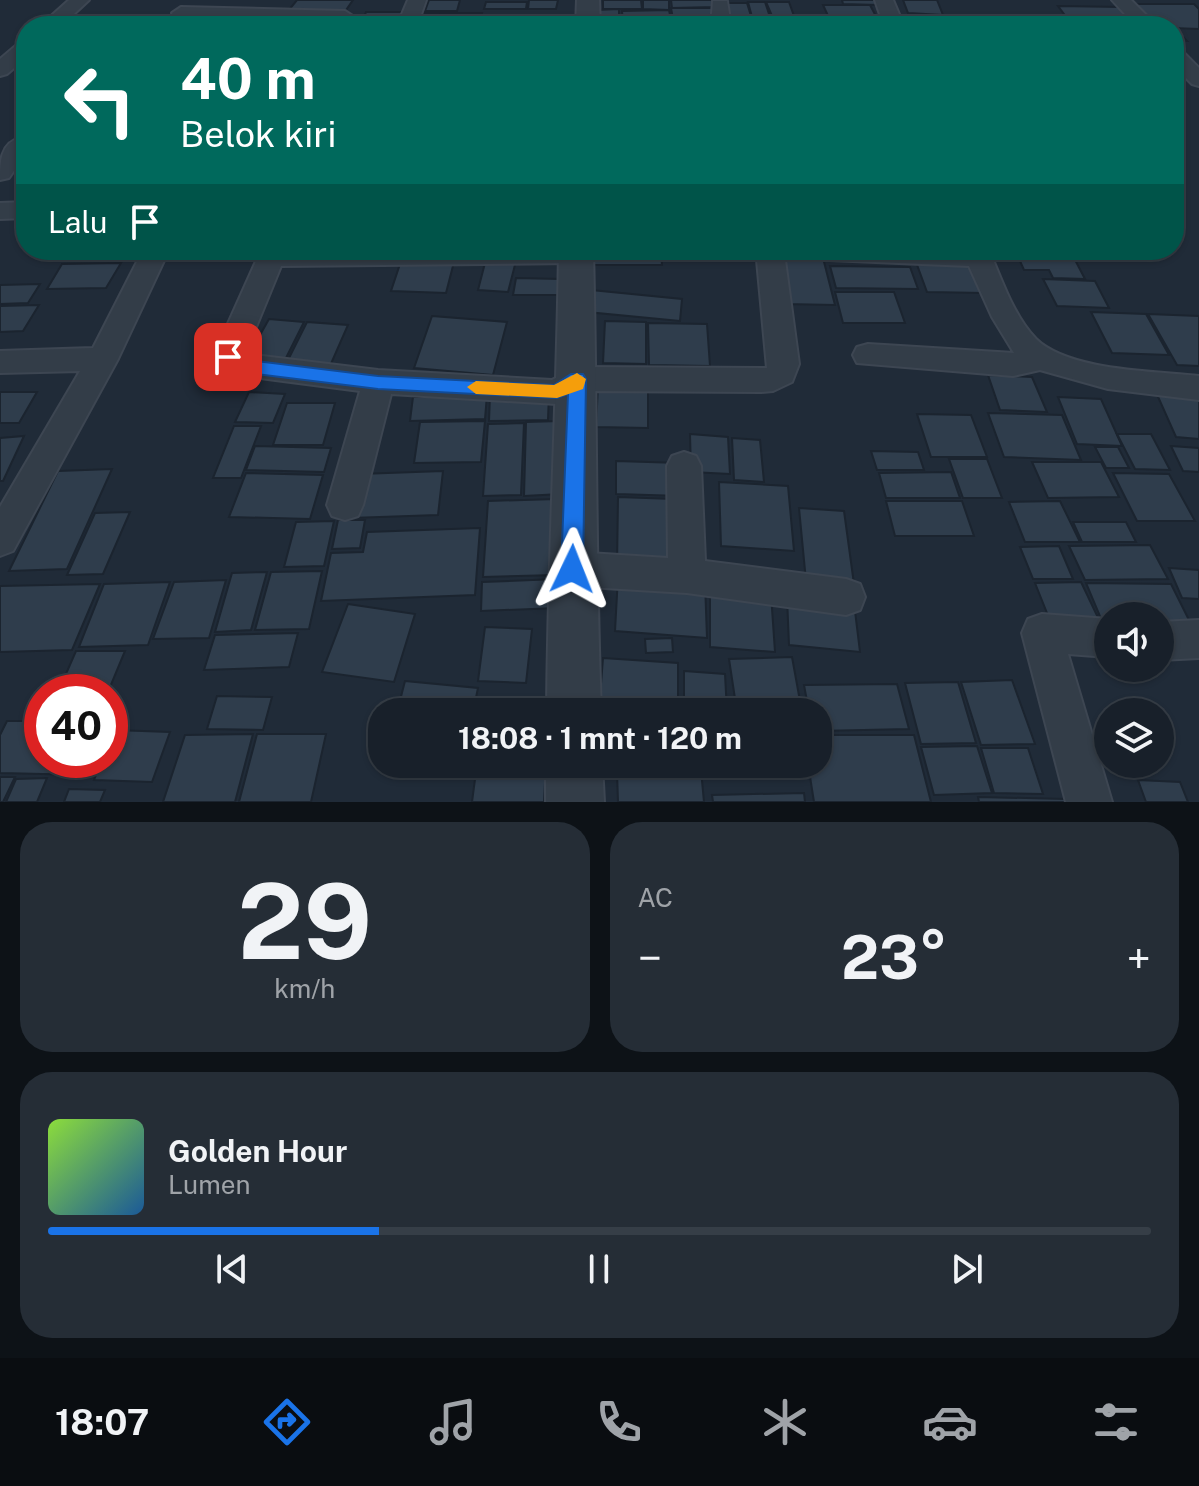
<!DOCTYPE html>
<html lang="id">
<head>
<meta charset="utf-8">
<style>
  body { margin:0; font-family:"Public Sans",sans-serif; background:#252d36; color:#f1f3f6; height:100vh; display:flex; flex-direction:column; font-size:30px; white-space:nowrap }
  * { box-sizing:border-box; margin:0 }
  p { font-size:26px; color:#9fa3a8 }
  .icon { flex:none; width:44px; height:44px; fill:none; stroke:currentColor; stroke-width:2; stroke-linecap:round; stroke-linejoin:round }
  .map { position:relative; height:802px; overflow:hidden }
  .side { display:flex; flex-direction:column; gap:20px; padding:20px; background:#0d1217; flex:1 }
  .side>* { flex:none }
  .hud { position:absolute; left:16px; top:16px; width:1168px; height:244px; border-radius:32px; box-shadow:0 2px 6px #0004,0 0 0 2px #363e47; background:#00695c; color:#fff; overflow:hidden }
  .controls { position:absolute; left:1094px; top:602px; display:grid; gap:16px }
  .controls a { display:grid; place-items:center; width:80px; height:80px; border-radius:50%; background:#18202a; box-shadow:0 2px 6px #0004,0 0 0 2px #363e47; font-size:40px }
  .speed { position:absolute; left:24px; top:674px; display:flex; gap:16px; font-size:40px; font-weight:700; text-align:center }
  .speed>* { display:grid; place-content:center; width:104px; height:104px; border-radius:50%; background:#18202a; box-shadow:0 2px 6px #0004,0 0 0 2px #363e47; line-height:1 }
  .speed .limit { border:12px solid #d22; background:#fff; color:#111 }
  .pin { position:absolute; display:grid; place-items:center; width:68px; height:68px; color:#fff; margin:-34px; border-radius:16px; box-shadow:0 4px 12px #0006 }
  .me { position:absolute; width:88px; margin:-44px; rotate:2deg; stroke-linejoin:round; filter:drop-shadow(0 0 6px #0008) }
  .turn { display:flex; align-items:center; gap:28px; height:168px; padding:0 32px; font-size:36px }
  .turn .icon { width:104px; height:104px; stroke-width:2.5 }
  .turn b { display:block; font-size:56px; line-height:68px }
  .then { display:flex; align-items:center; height:76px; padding:0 32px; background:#0003; gap:16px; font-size:30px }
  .big { font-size:60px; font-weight:700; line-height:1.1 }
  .side .card { flex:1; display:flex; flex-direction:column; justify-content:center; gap:12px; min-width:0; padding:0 28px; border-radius:32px; background:#252d36 }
  .side .dial { align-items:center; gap:0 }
  .dial b { font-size:104px; line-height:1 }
  .song { display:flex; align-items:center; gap:24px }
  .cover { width:96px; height:96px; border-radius:12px; background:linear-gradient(135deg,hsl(90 70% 55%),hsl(210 70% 35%)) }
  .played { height:8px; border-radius:4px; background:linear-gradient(90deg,#1a73e8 30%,#363e47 30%) }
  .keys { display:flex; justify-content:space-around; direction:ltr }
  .heat { display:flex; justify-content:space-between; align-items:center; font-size:44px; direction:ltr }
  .side .tiles { flex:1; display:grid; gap:20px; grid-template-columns:1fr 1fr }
  .card:last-child { grid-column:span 2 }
  .trip { position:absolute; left:368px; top:698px; width:464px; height:80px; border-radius:32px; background:#18202a; box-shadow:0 2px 6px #0004,0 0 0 2px #363e47; font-weight:700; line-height:80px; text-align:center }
  .tabs { display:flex; height:128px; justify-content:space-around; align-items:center; background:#0a0d11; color:#9fa3a8 }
  .tabs .icon { width:56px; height:56px }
  .tabs .on { color:#1a73e8 }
  .tabs b { font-size:36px; color:#f1f3f6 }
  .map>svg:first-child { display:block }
  .building { fill:#2f3d4c; stroke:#1b242f; stroke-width:2 }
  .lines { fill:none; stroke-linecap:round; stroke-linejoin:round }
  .minor-casing { stroke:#3d4652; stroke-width:4 }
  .tertiary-casing { stroke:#3d4652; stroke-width:4 }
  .minor { fill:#333d48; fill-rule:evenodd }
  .tertiary { fill:#333d48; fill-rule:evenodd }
  .route { fill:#1a73e8; stroke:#114b97; stroke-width:2 }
  .slow { fill:#f59e0b }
</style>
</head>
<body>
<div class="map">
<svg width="1199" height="802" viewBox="0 0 1199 802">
  <rect width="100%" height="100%" fill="#202b38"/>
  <g class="building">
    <polygon points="297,0 353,0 344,13 288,11"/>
    <polygon points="429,0 460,0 457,11 425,11"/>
    <polygon points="529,0 558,0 556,9 528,9"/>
    <polygon points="603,0 641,0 642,9 603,9"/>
    <polygon points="643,0 669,0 669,10 643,9"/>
    <polygon points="671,0 714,0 716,7 672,8"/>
    <polygon points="842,0 876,0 878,5 843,4"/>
    <polygon points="903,0 937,0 943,15 908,13"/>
    <polygon points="486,2 527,2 526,9 484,9"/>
    <polygon points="748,2 765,2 770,17 752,17"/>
    <polygon points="766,2 789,2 794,16 772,16"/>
    <polygon points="722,3 747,3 751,16 726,17"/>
    <polygon points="1130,4 1194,4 1199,9 1199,29 1174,28 1187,41 1174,41 1174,26 1151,26"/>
    <polygon points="823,5 870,5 878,20 830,20"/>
    <polygon points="1058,6 1122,7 1139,26 1073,26"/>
    <polygon points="671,8 716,8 719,21 710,21 712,25 674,25"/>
    <polygon points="619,9 619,22 597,22 597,10"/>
    <polygon points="669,10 672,24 623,24 622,11"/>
    <polygon points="366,12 410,12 407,19 363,19"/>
    <polygon points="418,13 440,13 435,26 413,26"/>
    <polygon points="441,13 482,13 479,26 437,26"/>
    <polygon points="363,20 407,20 404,26 360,26"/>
    <polygon points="831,21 867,22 869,26 833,26"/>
    <polygon points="587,250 661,250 662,265 587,265"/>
    <polygon points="1016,252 1072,254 1085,279 1053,278 1049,270 1024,270"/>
    <polygon points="775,253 822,254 835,305 784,304"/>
    <polygon points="486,259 516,261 508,292 478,290"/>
    <polygon points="401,261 454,262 446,293 391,291"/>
    <polygon points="916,262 970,262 984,293 927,292"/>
    <polygon points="121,263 106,288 47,289 62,264"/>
    <polygon points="830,266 910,267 918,289 836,288"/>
    <polygon points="516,278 560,279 559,295 513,295"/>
    <polygon points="1043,279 1095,281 1109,308 1057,306"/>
    <polygon points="40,284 28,303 0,304 0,285"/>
    <polygon points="591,290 682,299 680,321 587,312"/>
    <polygon points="835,292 894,292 905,323 843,323"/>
    <polygon points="39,305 23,331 0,332 0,306"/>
    <polygon points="1091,312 1146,314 1169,355 1112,353"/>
    <polygon points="1148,314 1199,316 1199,366 1177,365"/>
    <polygon points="432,316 507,322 493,375 414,368"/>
    <polygon points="269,319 304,322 284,362 247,358"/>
    <polygon points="605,321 646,322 646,364 603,363"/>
    <polygon points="307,322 348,325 330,366 287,362"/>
    <polygon points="648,323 707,324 710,366 649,365"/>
    <polygon points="988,375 1032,377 1047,412 1000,410"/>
    <polygon points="598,385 648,386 648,428 596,427"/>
    <polygon points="1155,390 1199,394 1199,439 1176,437"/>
    <polygon points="0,392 37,392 19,423 0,423"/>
    <polygon points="249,392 285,394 273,423 235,422"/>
    <polygon points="549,393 548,420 489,421 490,395"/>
    <polygon points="487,395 485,419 410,421 413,397"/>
    <polygon points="1058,397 1101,399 1122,446 1077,444"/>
    <polygon points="287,403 335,403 323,445 273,445"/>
    <polygon points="988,413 1062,415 1081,460 1004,457"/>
    <polygon points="917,414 971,415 987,457 931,457"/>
    <polygon points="485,421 481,462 414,463 420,422"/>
    <polygon points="560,421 561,494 524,496 526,422"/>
    <polygon points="524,423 521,495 483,496 488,424"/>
    <polygon points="234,426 261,426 241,478 213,478"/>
    <polygon points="690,434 728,437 730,474 691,472"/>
    <polygon points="1117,434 1151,434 1170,470 1135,469"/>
    <polygon points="24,436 3,481 0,481 0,438"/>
    <polygon points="732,438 760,440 764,482 734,480"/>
    <polygon points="255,446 331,448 324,472 246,470"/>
    <polygon points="1171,446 1199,448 1199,472 1183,471"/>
    <polygon points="1095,447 1118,447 1129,468 1106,468"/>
    <polygon points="871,451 918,452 924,470 877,470"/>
    <polygon points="949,459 987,459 1002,498 963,498"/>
    <polygon points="616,461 680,463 681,496 616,494"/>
    <polygon points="1032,462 1101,462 1119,497 1048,498"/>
    <polygon points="112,469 67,569 9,571 58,471"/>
    <polygon points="443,471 438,515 351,518 360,474"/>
    <polygon points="951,472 960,498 886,498 879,473"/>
    <polygon points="246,473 323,475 310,519 229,517"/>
    <polygon points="1113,473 1169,474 1195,521 1137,521"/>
    <polygon points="719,482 788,486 794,551 721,546"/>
    <polygon points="618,497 674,499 676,568 617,567"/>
    <polygon points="556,499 557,575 483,577 488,501"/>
    <polygon points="886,501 962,501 974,536 895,536"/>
    <polygon points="1060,501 1080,542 1025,542 1009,502"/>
    <polygon points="799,508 844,511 854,584 806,581"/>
    <polygon points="130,512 103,574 67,575 95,513"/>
    <polygon points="338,520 365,520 360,548 332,549"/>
    <polygon points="334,521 324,566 284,567 296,522"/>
    <polygon points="1073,522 1126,522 1136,542 1082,542"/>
    <polygon points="480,528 475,595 321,601 331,553 363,552 367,532"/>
    <polygon points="1150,545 1168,579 1085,580 1069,546"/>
    <polygon points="1059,546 1073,579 1033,579 1020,547"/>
    <polygon points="1169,568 1199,570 1199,599 1182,598"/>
    <polygon points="322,571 309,629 255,630 271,572"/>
    <polygon points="267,572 251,630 215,632 232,573"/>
    <polygon points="618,576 705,582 707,638 615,631"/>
    <polygon points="557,579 557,608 481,611 482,582"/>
    <polygon points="226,580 209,638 153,639 174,582"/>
    <polygon points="170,582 148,645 79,647 104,584"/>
    <polygon points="1081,582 1102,626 1053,628 1035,583"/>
    <polygon points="1086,583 1171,584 1192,626 1160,626 1160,616 1108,616 1108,626 1104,626"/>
    <polygon points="100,584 72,650 0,652 0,586"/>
    <polygon points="710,590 771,594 775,652 710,647"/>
    <polygon points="787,597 854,603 860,652 789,645"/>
    <polygon points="348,604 415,614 394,682 322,672"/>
    <polygon points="485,627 532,629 526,683 478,681"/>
    <polygon points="298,633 289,667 204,670 215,635"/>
    <polygon points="672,638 673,652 646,653 645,639"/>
    <polygon points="76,651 125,651 108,692 58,692"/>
    <polygon points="792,657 802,712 737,712 729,659"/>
    <polygon points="603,658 678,663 678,712 599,710"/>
    <polygon points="684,671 725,674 727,712 684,712"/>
    <polygon points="1012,680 1035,744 981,745 961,682"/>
    <polygon points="405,681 478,688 473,712 397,712"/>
    <polygon points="958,682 976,743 921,744 905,683"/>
    <polygon points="897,684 909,729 818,731 818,712 809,712 804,685"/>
    <polygon points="217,696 272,697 263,730 207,729"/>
    <polygon points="483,700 552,703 551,712 481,712"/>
    <polygon points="7,721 42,721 42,760 92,760 86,775 0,773 0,735"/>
    <polygon points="114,730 170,732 152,782 94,780 102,760 110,760 110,740"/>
    <polygon points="253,734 235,802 163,802 185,735"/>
    <polygon points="257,734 326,734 311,802 239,802"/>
    <polygon points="818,735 914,735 931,802 814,802 808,764 818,764"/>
    <polygon points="977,746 992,793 934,795 921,747"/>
    <polygon points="981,748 1028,748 1043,794 994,793"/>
    <polygon points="477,764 546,764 544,802 472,802"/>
    <polygon points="701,770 704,802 618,802 617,772"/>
    <polygon points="0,777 15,777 3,802 0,802"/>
    <polygon points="47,778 37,802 6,802 16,779"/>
    <polygon points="1138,780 1180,782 1188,802 1146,802"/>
    <polygon points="69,789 105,790 100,802 64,802"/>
    <polygon points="804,793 805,802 713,802 712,795"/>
    <polygon points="978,797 1065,799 1066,802 979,802"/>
  </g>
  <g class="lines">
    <g class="minor-casing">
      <g id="minor">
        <polygon points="69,0 89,0 61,26 40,26"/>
        <polygon points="408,0 426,0 417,26 397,26"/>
        <polygon points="875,0 893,0 904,26 884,26"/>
        <polygon points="1112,0 1131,0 1157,26 1136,26"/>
        <polygon points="713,1 727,1 731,26 711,26"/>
        <polygon points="181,7 345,11 354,17 345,23 174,17 172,13"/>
        <polygon points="783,18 790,20 793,26 773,26 776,20"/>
        <polygon points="26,41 26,58 7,74 0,76 0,59 19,43"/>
        <polygon points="1174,48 1181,50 1199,68 1199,86 1192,84 1174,66"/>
        <path d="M 20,138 L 26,140 L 26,153 L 9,178 L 0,180 C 0,163 0,143 20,138 Z"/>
        <polygon points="26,202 26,218 0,219 0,203"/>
        <polygon points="143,250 169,250 118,359 13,551 0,556 0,507 80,371 0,373 0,351 93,348"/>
        <polygon points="261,250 587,250 589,254 586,260 576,263 281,266 245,354 378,370 552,380 577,367 767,368 757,260 761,254 771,251 781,254 785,260 799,364 792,382 773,391 761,392 583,391 557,404 391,394 363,505 358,516 345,520 332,516 327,505 360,391 230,374 219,371 213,357"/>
        <path d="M 989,250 C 1001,278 1014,317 1036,339 C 1069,371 1154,371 1199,376 L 1199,400 L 1108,389 L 1040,370 L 1013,376 L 857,363 L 853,355 L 857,347 L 868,344 L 1014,353 L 992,317 L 969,266 L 829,260 L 820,257 L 816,251 Z"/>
        <polygon points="684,452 696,456 701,466 705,561 846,579 860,584 865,597 860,610 846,615 687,593 572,586 559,581 553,569 559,557 572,552 668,558 667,466 672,456"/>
        <polygon points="1042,614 1108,619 1108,657 1068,654 1112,802 1066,802 1022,633 1028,619"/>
        <polygon points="1199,620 1199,658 1160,660 1160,622"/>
      </g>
    </g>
    <g class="tertiary-casing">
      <g id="tertiary">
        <polygon points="577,0 599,0 600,26 576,26"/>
        <path d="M 559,250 L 593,250 C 597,404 595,558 601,712 L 547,712 C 548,558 557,404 559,250 Z"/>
        <polygon points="546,764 602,764 604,802 546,802"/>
      </g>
    </g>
    <use href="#minor" class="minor"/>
    <use href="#tertiary" class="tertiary"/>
  </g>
  <polygon class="route" points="228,351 240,359 378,376 554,385 571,374 583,374 586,379 583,569 579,576 572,579 564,576 561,569 568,394 557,398 378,389 240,372 224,368 219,357"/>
  <polygon class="slow" points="577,373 586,379 583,389 557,398 476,394 467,387 476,381 554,385"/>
</svg>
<div class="controls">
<a><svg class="icon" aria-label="sound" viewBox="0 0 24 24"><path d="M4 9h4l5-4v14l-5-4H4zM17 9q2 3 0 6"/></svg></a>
<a><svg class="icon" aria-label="layers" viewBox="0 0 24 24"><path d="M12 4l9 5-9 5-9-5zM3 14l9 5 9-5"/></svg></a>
</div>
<div class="speed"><div class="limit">40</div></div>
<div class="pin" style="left:228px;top:357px;background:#d93025"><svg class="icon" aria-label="arrive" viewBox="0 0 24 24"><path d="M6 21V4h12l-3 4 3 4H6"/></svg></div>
<svg class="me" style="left:572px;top:569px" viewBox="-20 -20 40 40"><path d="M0-17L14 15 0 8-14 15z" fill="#1a73e8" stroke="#fff" stroke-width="4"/></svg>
<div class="trip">18:08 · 1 mnt · 120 m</div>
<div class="hud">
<div class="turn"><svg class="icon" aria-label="left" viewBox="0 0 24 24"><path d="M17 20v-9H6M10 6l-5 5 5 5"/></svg><div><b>40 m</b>Belok kiri</div></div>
<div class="then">Lalu<svg class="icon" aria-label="arrive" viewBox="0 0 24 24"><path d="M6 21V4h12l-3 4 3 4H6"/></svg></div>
</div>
</div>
<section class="side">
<div class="tiles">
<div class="card dial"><b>29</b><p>km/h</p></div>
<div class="card"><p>AC</p>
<div class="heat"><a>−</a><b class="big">23°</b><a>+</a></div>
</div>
<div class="card">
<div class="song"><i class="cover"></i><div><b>Golden Hour</b><p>Lumen</p></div></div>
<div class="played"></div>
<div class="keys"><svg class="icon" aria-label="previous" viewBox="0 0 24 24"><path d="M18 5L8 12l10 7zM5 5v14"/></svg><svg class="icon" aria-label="pause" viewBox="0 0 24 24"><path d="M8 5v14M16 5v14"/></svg><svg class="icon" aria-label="next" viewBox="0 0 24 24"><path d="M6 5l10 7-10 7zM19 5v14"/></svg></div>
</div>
</div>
</section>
<nav class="tabs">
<b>18:07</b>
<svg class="icon on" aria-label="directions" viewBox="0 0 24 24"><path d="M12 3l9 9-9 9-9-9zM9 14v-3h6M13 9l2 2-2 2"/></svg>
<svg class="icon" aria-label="music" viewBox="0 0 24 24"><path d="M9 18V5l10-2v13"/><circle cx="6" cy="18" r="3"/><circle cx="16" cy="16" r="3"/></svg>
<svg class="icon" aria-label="phone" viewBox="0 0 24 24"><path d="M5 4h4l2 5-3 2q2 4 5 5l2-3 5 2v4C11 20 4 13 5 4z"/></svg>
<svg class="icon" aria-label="climate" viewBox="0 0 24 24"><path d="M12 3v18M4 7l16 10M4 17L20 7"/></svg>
<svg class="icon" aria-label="car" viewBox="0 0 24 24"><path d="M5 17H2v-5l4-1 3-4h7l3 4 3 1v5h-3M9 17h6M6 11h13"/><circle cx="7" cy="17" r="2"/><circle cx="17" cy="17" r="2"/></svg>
<svg class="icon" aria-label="filters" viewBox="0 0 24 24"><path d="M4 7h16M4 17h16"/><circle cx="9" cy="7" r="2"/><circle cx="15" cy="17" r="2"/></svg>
</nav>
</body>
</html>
